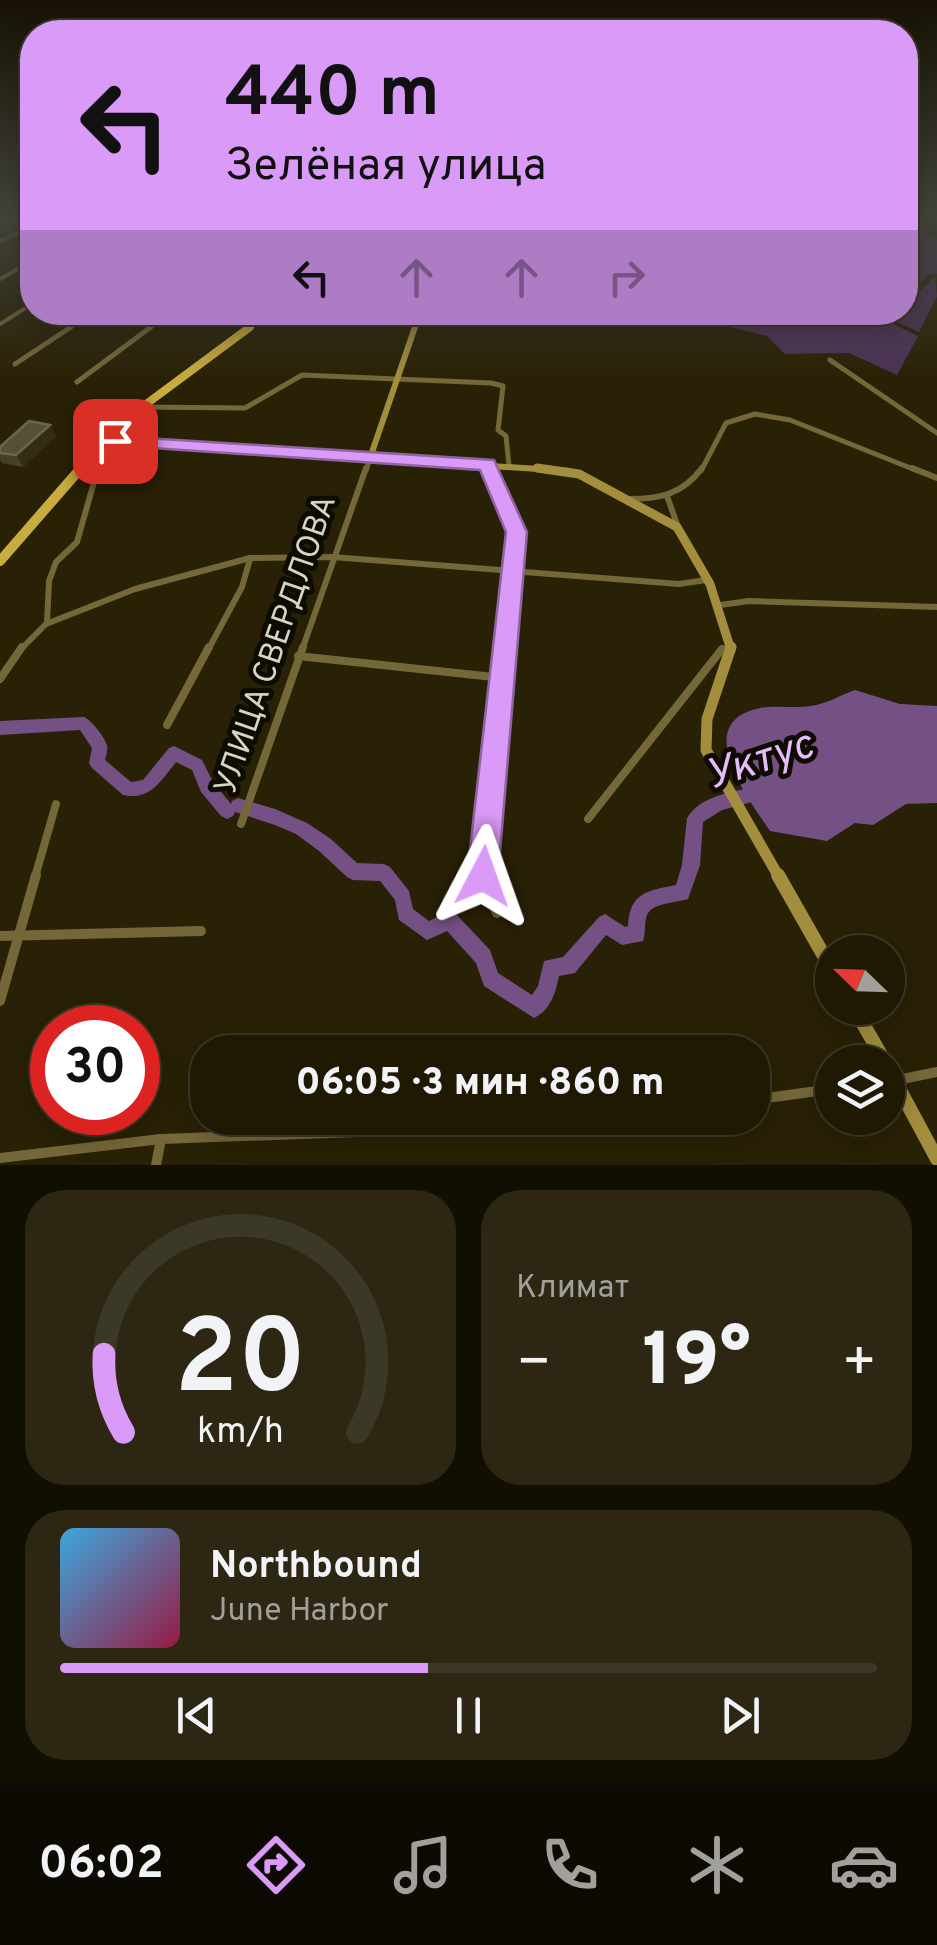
<!DOCTYPE html>
<html lang="ru">
<head>
<meta charset="utf-8">
<style>
  body { margin:0; font-family:Overpass,sans-serif; background:#2c2613; color:#f1f3f6; height:100vh; display:flex; flex-direction:column; font-size:38px; white-space:nowrap }
  * { box-sizing:border-box; margin:0 }
  p { font-size:32px; color:#a1a09a }
  .icon { flex:none; width:55px; height:55px; fill:none; stroke:currentColor; stroke-width:2; stroke-linecap:round; stroke-linejoin:round }
  .map { position:relative; height:1165px; overflow:hidden }
  .sheet { display:flex; flex-direction:column; gap:25px; padding:25px; background:#110e02; flex:1 }
  .sheet>* { flex:none }
  .top-card { position:absolute; left:20px; top:20px; width:898px; height:305px; border-radius:40px; box-shadow:0 5px 25px #0003,0 0 0 2px #3c3826; background:#da9af7; color:#111; overflow:hidden }
  .needle { width:65px; rotate:293deg }
  .controls { position:absolute; left:815px; top:935px; display:grid; gap:20px }
  .controls a { display:grid; place-items:center; width:90px; height:90px; border-radius:50%; background:#1f1904; box-shadow:0 5px 25px #0003,0 0 0 2px #3c3826; font-size:50px }
  .speed { position:absolute; left:30px; top:1005px; display:flex; gap:20px; font-size:50px; font-weight:700; text-align:center }
  .speed>* { display:grid; place-content:center; width:130px; height:130px; border-radius:50%; background:#1f1904; box-shadow:0 5px 25px #0003,0 0 0 2px #3c3826; line-height:1 }
  .speed .limit { border:15px solid #d22; background:#fff; color:#111 }
  .pin { position:absolute; display:grid; place-items:center; width:85px; height:85px; color:#fff; margin:-42px; border-radius:20px; box-shadow:0 5px 15px #0006 }
  .me { position:absolute; width:110px; margin:-55px; rotate:4deg; stroke-linejoin:round; filter:drop-shadow(0 0 8px #0008) }
  .turn { display:flex; align-items:center; gap:35px; height:210px; padding:0 40px; font-size:45px }
  .turn .icon { width:130px; height:130px; stroke-width:2.5 }
  .turn b { display:block; font-size:70px; line-height:85px }
  .lanes { display:flex; align-items:center; height:95px; padding:0 40px; background:#0003; justify-content:center; gap:50px; direction:ltr }
  .lanes .off { opacity:.35 }
  .big { font-size:75px; font-weight:800; line-height:1.1 }
  .sheet .tile { flex:1; display:flex; flex-direction:column; justify-content:center; gap:15px; min-width:0; padding:0 35px; border-radius:40px; background:#2c2613 }
  .sheet .dial { align-items:center; gap:0 }
  .dial svg { height:260px; overflow:visible; fill:none; stroke:#3c3826; stroke-width:7; stroke-linecap:round; text-anchor:middle }
  .dial text { fill:#f1f3f6; stroke:none }
  .song { display:flex; align-items:center; gap:30px }
  .cover { width:120px; height:120px; border-radius:15px; background:linear-gradient(135deg,hsl(200 70% 55%),hsl(340 70% 35%)) }
  .played { height:10px; border-radius:5px; background:linear-gradient(90deg,#da9af7 45%,#3c3826 45%) }
  .keys { display:flex; justify-content:space-around; direction:ltr }
  .heat { display:flex; justify-content:space-between; align-items:center; font-size:55px; direction:ltr }
  .sheet .tiles { flex:1; display:grid; gap:25px; grid-template-columns:1fr 1fr }
  .tile:last-child { grid-column:span 2 }
  .trip { position:absolute; left:190px; top:1035px; width:580px; height:100px; border-radius:40px; background:#1f1904; box-shadow:0 5px 25px #0003,0 0 0 2px #3c3826; font-weight:800; line-height:100px; text-align:center }
  .tabs { display:flex; height:160px; justify-content:space-around; align-items:center; background:#0c0a02; color:#a1a09a }
  .tabs .icon { width:70px; height:70px }
  .tabs .selected { color:#da9af7 }
  .tabs b { font-size:45px; color:#f1f3f6 }
  .map>svg:first-child { display:block }
  .green { fill:#4c3258 }
  .water { fill:#745084 }
  .lines { fill:none; stroke-linecap:round; stroke-linejoin:round }
  .river { fill:#745084; fill-rule:evenodd }
  .street-far4 { stroke:#746738; stroke-width:4 }
  .street-far3 { stroke:#746738; stroke-width:5 }
  .street-far2 { stroke:#746738; stroke-width:6 }
  .street-far1 { stroke:#746738; stroke-width:8 }
  .street { stroke:#746738; stroke-width:10 }
  .secondary-far4 { stroke:#a38e3e; stroke-width:5 }
  .secondary-far3 { stroke:#a38e3e; stroke-width:6 }
  .secondary-far2 { stroke:#a38e3e; stroke-width:9 }
  .secondary-far1 { stroke:#a38e3e; stroke-width:11 }
  .secondary { stroke:#a38e3e; stroke-width:14 }
  .primary-far2 { stroke:#c8ac40; stroke-width:6 }
  .primary-far1 { stroke:#c8ac40; stroke-width:8 }
  .primary { stroke:#c8ac40; stroke-width:10 }
  .wall { fill:#474025 }
  .shaded-wall { fill:#342d11 }
  .building { fill:#575036; stroke:#6b654c; stroke-width:2.5 }
  .route { fill:#da9af7; stroke:#8e64a1; stroke-width:2.5 }
  .labels { text-anchor:middle; dominant-baseline:central; stroke-width:10; stroke-linejoin:round; paint-order:stroke }
  .street-label { font-size:32px; fill:#d8d4c4; stroke:#0e0b02 }
  .near-water-label { font-size:42px; font-style:italic; fill:#e6bbfa; stroke:#0e0b02 }
</style>
</head>
<body>
<div class="map">
<svg width="937" height="1165" viewBox="0 0 937 1165">
  <rect width="100%" height="100%" fill="#292105"/>
  <g class="green">
    <polygon points="905,217 926,217 925,235 937,239 937,274 928,274 915,289 905,283"/>
    <polygon points="935,276 937,296 919,332 877,313 905,312 905,287 918,293"/>
    <polygon points="672,313 870,313 918,336 897,375 849,353 785,354 767,336"/>
  </g>
  <path class="water" d="M 855,690 L 900,704 L 937,706 L 937,803 L 906,804 L 873,825 L 855,823 L 827,841 L 770,831 C 749,800 692,725 756,709 C 773,704 793,709 811,706 C 826,704 841,695 855,690 Z"/>
  <g class="lines">
    <path class="river" d="M 84,717 C 92,721 104,736 107,745 C 108,749 106,757 105,760 L 131,782 L 143,780 L 169,748 L 174,746 L 202,760 L 213,782 L 231,804 L 232,801 L 238,798 L 275,809 L 307,823 L 331,839 L 357,863 L 384,864 L 390,867 L 409,891 L 413,909 L 429,921 L 450,911 L 456,914 L 490,950 L 498,973 L 532,995 L 538,986 L 544,961 L 563,957 L 599,917 L 605,914 L 625,927 L 628,926 C 630,892 647,891 676,885 L 682,865 L 687,818 C 702,794 736,791 761,786 L 767,788 L 769,793 L 767,798 L 722,810 L 703,822 L 700,865 L 688,899 C 677,903 653,902 647,915 C 644,922 646,933 643,941 L 622,945 L 606,935 L 575,973 L 559,976 C 556,992 550,1011 534,1018 L 484,986 L 476,963 L 447,931 L 427,940 L 399,920 L 395,900 L 380,881 L 353,880 L 347,877 L 319,851 L 296,834 L 275,825 L 235,812 L 233,816 L 227,819 L 221,816 L 201,792 L 192,770 L 176,762 C 161,781 150,801 123,795 L 92,768 L 89,763 L 92,748 L 80,730 L 0,735 L 0,721 Z"/>
    <g class="street-far4">
      <polyline points="20,217 20,232 32,234"/>
      <polyline points="0,223 19,222"/>
      <polyline points="0,241 20,232"/>
      <polyline points="0,279 32,261"/>
      <polyline points="0,324 32,304"/>
      <polyline points="67,329 93,312"/>
      <polyline points="148,329 171,312"/>
    </g>
    <g class="street-far3">
      <polyline points="830,360 937,433"/>
      <polyline points="15,364 71,327"/>
      <polyline points="77,382 151,327"/>
      <polyline points="140,407 245,408 302,375 491,383 503,386 498,430 506,436 509,466"/>
      <polyline points="487,465 489,471"/>
      <polyline points="96,471 115,441"/>
      <polyline points="366,471 370,458"/>
      <polyline points="701,471 726,423 755,414 790,420 918,471"/>
    </g>
    <g class="street-far2">
      <polyline points="488,468 516,532 504,650"/>
      <polyline points="912,468 937,478"/>
      <polyline points="667,496 678,527"/>
      <path d="M 629,499 C 660,499 683,494 702,468"/>
      <polyline points="720,605 749,601 937,607"/>
      <polyline points="47,623 49,581 56,562 77,542 98,468"/>
      <polyline points="20,650 46,624 135,589 250,558 332,557 679,584 706,580"/>
      <polyline points="208,650 242,587 250,559"/>
      <polyline points="302,650 366,468"/>
      <polyline points="721,650 725,650"/>
    </g>
    <g class="street-far1">
      <polyline points="298,656 503,678"/>
      <polyline points="0,679 22,647"/>
      <polyline points="167,725 209,647"/>
      <polyline points="588,819 722,649 730,651"/>
      <polyline points="241,824 303,647"/>
      <polyline points="35,877 56,804"/>
      <polyline points="483,877 504,647"/>
    </g>
    <g class="street">
      <polyline points="483,875 497,913"/>
      <polyline points="0,936 201,931"/>
      <polyline points="0,1001 36,875"/>
      <polyline points="888,1082 937,1072"/>
      <polyline points="752,1100 832,1089"/>
      <polyline points="0,1158 161,1139 578,1124 624,1118"/>
      <polyline points="156,1165 161,1139"/>
    </g>
    <polyline class="secondary-far4" points="414,329 420,312"/>
    <g class="secondary-far3">
      <polyline points="102,441 570,471"/>
      <polyline points="370,458 415,327"/>
    </g>
    <polyline class="secondary-far2" points="537,468 579,474 677,527 710,584 731,650"/>
    <polyline class="secondary-far1" points="731,647 707,719 706,750 779,877"/>
    <g class="secondary">
      <polyline points="778,875 832,970"/>
      <polyline points="854,1008 885,1062"/>
      <polyline points="888,1068 937,1159"/>
    </g>
    <polyline class="primary-far2" points="246,329 271,312"/>
    <polyline class="primary-far1" points="78,471 118,425 250,327"/>
    <polyline class="primary" points="0,561 81,468"/>
  </g>
  <polygon class="wall" points="50,425 56,436 23,467 2,463 0,460 0,447"/>
  <polygon class="shaded-wall" points="50,425 56,436 23,467 16,455"/>
  <polygon class="building" points="29,421 50,425 16,455 0,453 0,447"/>
  <linearGradient id="sky" x2="0" y2="1"><stop stop-color="#171203"/><stop offset="0.57" stop-color="#43433b"/><stop offset="1" stop-color="#43433b" stop-opacity="0"/></linearGradient>
  <rect width="937" height="380" fill="url(#sky)"/>
  <polygon class="route" points="115,436 494,460 527,532 498,876 494,888 483,892 472,888 467,876 506,532 480,470 108,445 108,437"/>
  <g class="labels">
    <g class="street-label">
      <text transform="translate(277 645) rotate(-71)">УЛИЦА СВЕРДЛОВА</text>
    </g>
    <g class="near-water-label">
      <text transform="translate(760 762) rotate(-18)">Уктус</text>
    </g>
  </g>
</svg>
<div class="controls">
<a><svg class="needle" viewBox="-14 -14 28 28"><path d="M0-13l5 13h-10z" fill="#e53935"/><path d="M0 13l5-13h-10z" fill="#a1a09a"/></svg></a>
<a><svg class="icon" aria-label="layers" viewBox="0 0 24 24"><path d="M12 4l9 5-9 5-9-5zM3 14l9 5 9-5"/></svg></a>
</div>
<div class="speed"><div class="limit">30</div></div>
<div class="pin" style="left:115px;top:441px;background:#d93025"><svg class="icon" aria-label="arrive" viewBox="0 0 24 24"><path d="M6 21V4h12l-3 4 3 4H6"/></svg></div>
<svg class="me" style="left:483px;top:876px" viewBox="-20 -20 40 40"><path d="M0-17L14 15 0 8-14 15z" fill="#da9af7" stroke="#fff" stroke-width="4"/></svg>
<div class="trip">06:05 · 3 мин · 860 m</div>
<div class="top-card">
<div class="turn"><svg class="icon" aria-label="left" viewBox="0 0 24 24"><path d="M17 20v-9H6M10 6l-5 5 5 5"/></svg><div><b>440 m</b>Зелёная улица</div></div>
<div class="lanes"><svg class="icon" aria-label="left" viewBox="0 0 24 24"><path d="M17 20v-9H6M10 6l-5 5 5 5"/></svg><svg class="icon off" aria-label="ahead" viewBox="0 0 24 24"><path d="M12 20V5M6 11l6-6 6 6"/></svg><svg class="icon off" aria-label="ahead" viewBox="0 0 24 24"><path d="M12 20V5M6 11l6-6 6 6"/></svg><svg class="icon off" aria-label="right" viewBox="0 0 24 24"><path d="M7 20v-9h11M14 6l5 5-5 5"/></svg></div>
</div>
</div>
<section class="sheet">
<div class="tiles">
<div class="tile dial"><svg viewBox="0 0 100 80">
<path d="M14 69A42 42 0 1 1 86 69"/>
<path d="M14 69A42 42 0 0 1 8 45" stroke="#da9af7"/>
<text x="50" y="56" font-size="32" font-weight="700">20</text>
<text x="50" y="72" font-size="11">km/h</text>
</svg></div>
<div class="tile"><p>Климат</p>
<div class="heat"><a>−</a><b class="big">19°</b><a>+</a></div>
</div>
<div class="tile">
<div class="song"><i class="cover"></i><div><b>Northbound</b><p>June Harbor</p></div></div>
<div class="played"></div>
<div class="keys"><svg class="icon" aria-label="previous" viewBox="0 0 24 24"><path d="M18 5L8 12l10 7zM5 5v14"/></svg><svg class="icon" aria-label="pause" viewBox="0 0 24 24"><path d="M8 5v14M16 5v14"/></svg><svg class="icon" aria-label="next" viewBox="0 0 24 24"><path d="M6 5l10 7-10 7zM19 5v14"/></svg></div>
</div>
</div>
</section>
<nav class="tabs">
<b>06:02</b>
<svg class="icon selected" aria-label="directions" viewBox="0 0 24 24"><path d="M12 3l9 9-9 9-9-9zM9 14v-3h6M13 9l2 2-2 2"/></svg>
<svg class="icon" aria-label="music" viewBox="0 0 24 24"><path d="M9 18V5l10-2v13"/><circle cx="6" cy="18" r="3"/><circle cx="16" cy="16" r="3"/></svg>
<svg class="icon" aria-label="phone" viewBox="0 0 24 24"><path d="M5 4h4l2 5-3 2q2 4 5 5l2-3 5 2v4C11 20 4 13 5 4z"/></svg>
<svg class="icon" aria-label="climate" viewBox="0 0 24 24"><path d="M12 3v18M4 7l16 10M4 17L20 7"/></svg>
<svg class="icon" aria-label="car" viewBox="0 0 24 24"><path d="M5 17H2v-5l4-1 3-4h7l3 4 3 1v5h-3M9 17h6M6 11h13"/><circle cx="7" cy="17" r="2"/><circle cx="17" cy="17" r="2"/></svg>
</nav>
</body>
</html>
